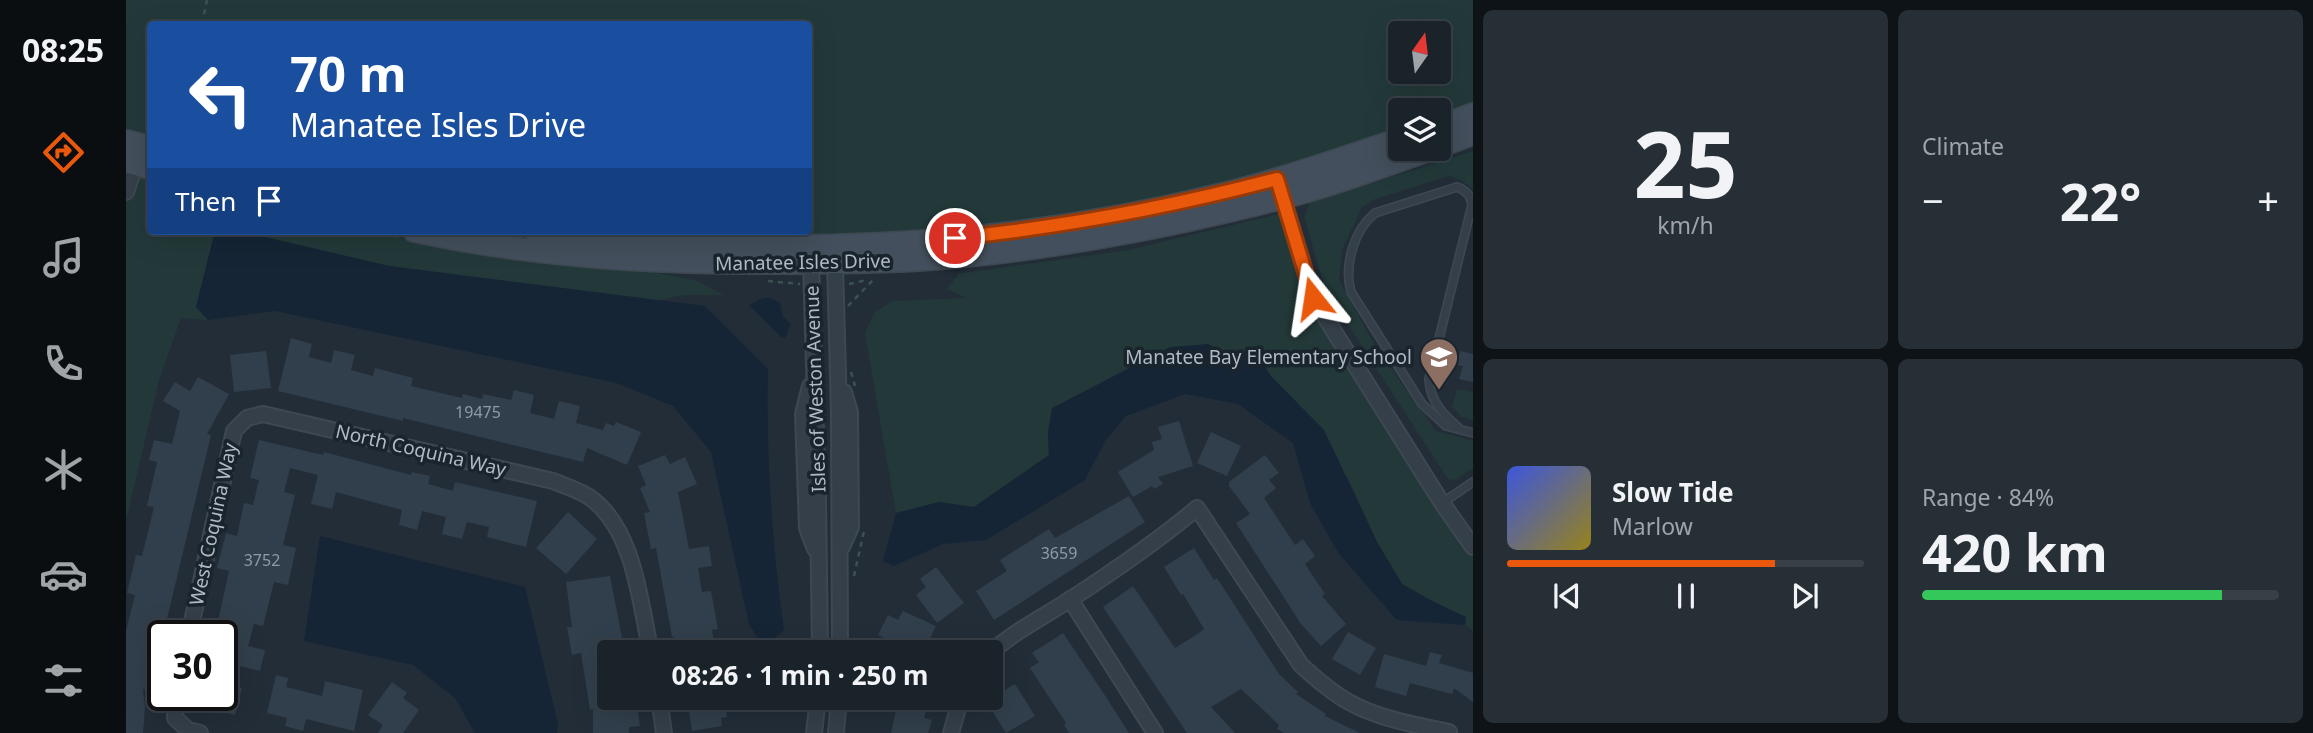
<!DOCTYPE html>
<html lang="en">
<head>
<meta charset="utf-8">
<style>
  body { margin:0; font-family:"Noto Sans",sans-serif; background:#272f36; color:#f1f3f6; height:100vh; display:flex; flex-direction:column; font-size:26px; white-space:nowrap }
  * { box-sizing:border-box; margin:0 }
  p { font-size:23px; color:#9fa4a8 }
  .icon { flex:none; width:38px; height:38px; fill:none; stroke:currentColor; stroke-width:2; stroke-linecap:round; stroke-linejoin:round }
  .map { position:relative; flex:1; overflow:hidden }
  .sheet { display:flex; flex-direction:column; gap:10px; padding:10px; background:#0e1317; width:840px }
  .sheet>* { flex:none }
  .top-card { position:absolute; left:21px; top:21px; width:665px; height:214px; border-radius:7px; box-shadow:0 7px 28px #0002,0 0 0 2px #383f47; background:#1a4fa0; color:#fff; overflow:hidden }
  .needle { width:46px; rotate:14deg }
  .fabs { position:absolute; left:1262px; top:21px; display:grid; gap:14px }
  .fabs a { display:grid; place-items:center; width:63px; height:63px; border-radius:7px; background:#1a222a; box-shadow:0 7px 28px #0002,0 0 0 2px #383f47; font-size:35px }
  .speed { position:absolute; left:21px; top:620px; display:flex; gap:14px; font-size:35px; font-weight:700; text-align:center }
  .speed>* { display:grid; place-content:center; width:91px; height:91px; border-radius:50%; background:#1a222a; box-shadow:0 7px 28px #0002,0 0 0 2px #383f47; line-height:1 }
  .speed .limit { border:4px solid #111; border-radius:10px; background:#fff; color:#111 }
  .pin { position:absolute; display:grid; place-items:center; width:60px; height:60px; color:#fff; margin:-30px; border:4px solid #fff; border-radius:50%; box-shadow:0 2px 7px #0007 }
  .me { position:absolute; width:77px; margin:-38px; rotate:345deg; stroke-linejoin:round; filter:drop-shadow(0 0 5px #0008) }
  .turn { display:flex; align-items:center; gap:24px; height:147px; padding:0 28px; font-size:32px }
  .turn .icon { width:91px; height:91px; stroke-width:2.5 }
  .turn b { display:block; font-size:49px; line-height:60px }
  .then { display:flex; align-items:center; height:66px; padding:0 28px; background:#0003; gap:14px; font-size:26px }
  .big { font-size:52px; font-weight:700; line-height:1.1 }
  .sheet .widget { flex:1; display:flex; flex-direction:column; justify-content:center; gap:10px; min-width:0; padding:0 24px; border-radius:10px; background:#272f36 }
  .sheet .dial { align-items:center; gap:0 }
  .dial b { font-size:91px; line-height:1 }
  .song { display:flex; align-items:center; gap:21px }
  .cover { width:84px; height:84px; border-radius:10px; background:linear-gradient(135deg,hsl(230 70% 55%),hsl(50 70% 35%)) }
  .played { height:7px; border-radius:4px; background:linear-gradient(90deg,#ea580c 75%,#383f47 75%) }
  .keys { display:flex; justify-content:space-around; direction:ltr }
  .heat { display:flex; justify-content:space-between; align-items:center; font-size:38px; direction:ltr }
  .charge { height:10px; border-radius:5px; background:linear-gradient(90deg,#34c759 84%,#383f47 0) }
  .sheet .tiles { flex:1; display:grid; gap:10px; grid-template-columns:repeat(2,1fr) }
  .trip { position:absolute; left:471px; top:640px; width:406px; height:70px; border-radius:7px; background:#1a222a; box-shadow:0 7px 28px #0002,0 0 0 2px #383f47; font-weight:700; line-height:70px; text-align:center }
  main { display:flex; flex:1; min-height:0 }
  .tab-bar { display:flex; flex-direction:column; width:126px; justify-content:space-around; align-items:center; background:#0a0e11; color:#9fa4a8 }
  .tab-bar .icon { width:49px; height:49px }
  .tab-bar .on { color:#ea580c }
  .tab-bar b { font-size:32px; color:#f1f3f6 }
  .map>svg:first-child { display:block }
  .green { fill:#233939; fill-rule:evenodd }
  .water { fill:#152535 }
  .building { fill:#313f4c }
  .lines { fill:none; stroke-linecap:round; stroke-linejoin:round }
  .lane-casing { stroke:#3e4852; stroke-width:10 }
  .street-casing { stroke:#3e4852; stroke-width:18 }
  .secondary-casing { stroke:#3e4852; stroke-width:24 }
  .path { stroke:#3c5252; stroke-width:2.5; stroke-dasharray:5 5; stroke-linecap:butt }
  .lane { stroke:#353f49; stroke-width:7 }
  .street { stroke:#353f49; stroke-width:14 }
  .secondary { stroke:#434f5c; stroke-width:21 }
  .route-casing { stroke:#983908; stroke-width:18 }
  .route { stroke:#ea580c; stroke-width:12 }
  .labels { text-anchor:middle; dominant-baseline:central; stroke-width:7; stroke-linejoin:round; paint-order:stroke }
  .number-label { font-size:16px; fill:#8f9aa6 }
  .street-label { font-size:19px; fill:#b0bac5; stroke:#1a242d }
  .poi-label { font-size:19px; fill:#b0bac5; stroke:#1a242d; text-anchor:end }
</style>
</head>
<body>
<main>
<nav class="tab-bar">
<b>08:25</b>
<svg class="icon on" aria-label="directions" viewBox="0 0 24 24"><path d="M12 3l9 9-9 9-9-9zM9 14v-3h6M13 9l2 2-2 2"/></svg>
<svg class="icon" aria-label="music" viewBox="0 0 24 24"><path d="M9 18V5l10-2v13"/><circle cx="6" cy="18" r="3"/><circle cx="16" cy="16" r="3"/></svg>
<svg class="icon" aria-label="phone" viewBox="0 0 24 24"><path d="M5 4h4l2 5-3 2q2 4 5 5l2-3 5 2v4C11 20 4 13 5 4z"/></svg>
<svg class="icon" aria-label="climate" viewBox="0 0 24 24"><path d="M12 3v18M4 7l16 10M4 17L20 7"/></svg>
<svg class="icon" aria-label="car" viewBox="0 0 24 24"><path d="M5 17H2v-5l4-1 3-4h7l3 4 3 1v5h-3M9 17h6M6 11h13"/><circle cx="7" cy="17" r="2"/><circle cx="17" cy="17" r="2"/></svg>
<svg class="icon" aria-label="filters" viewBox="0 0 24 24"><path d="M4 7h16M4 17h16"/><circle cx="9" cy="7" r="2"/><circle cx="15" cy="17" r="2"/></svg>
</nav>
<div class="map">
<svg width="1347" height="733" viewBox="0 0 1347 733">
  <rect width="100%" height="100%" fill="#222d38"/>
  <g class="green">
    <path d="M 0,0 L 1347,0 L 1347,114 L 1313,127 L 1312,110 L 1274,110 L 1274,139 L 1151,179 L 806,240 L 409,231 L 682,231 L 682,24 L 24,24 L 24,147 L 0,141 ZM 1274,33 L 1312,33 L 1312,72 L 1274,72 Z"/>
    <polygon points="1347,151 1347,189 1335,180 1323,176 1249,199 1236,207 1216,250 1213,280 1250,348 1310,431 1347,441 1347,468 1329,480 1322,479 1199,289 1178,216 1184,203"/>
    <polygon points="0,162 24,168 24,231 89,231 70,307 82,320 55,318 33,380 0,521"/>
    <polygon points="1161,212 1187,298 1347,547 1347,631 1339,625 1340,617 1306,601 1276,584 1251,542 1223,480 1144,375 1133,356 1108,358 1082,344 922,432 923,455 848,507 813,502 770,513 739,333 749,312 767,301 841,298 821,289 833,274 837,273 1003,250"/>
    <polygon points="113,231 248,231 281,239 517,270 571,281 598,295 557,295 529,301 263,266"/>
    <polygon points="1331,389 1347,392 1347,420 1336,417 1326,407"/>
  </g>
  <g class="water">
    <path d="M 89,231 L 113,231 L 263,266 L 579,306 L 642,369 C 640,456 646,544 658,630 L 637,647 L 623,624 L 585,452 L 547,406 L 491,383 L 149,311 L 82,320 L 70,307 Z"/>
    <polygon points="638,298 644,298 654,303 657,317 665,324 659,338 655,337 623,305"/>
    <polygon points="1082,344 1108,358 1120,351 1133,356 1144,375 1198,430 1251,542 1276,584 1306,601 1340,617 1339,625 1271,620 1213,554 1184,503 1167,443 1112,404 1059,394 1000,416 979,441 959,480 860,540 817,544 768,566 757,561 770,513 813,502 848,507 923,455 922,432 926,408 1044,347"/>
    <polygon points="194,536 399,587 432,724 431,733 349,733 329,698 287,665 178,641"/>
  </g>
  <g class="building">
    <polygon points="165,338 186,344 183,357 205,363 208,350 229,355 225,370 247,376 249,368 287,378 285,386 336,398 337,394 356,399 357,394 385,400 388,390 408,395 404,413 428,419 433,401 454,406 450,423 477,430 480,423 488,426 490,422 515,432 501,465 461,448 457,462 277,418 277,421 152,391"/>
    <polygon points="140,351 145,388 108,392 104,355"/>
    <polygon points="1334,351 1347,354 1347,382 1333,379 1337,366 1331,365"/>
    <polygon points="72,377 103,394 81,434 85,435 24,690 17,689 19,708 17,733 0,733 0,631 9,595 1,593 10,555 16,556 28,507 21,506 31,462 23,460 28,440 46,444 54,411 37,401 49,382 64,391"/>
    <polygon points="1053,421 1067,466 1032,477 1037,484 1028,489 1026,486 1007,497 992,472 1028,450 1026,442 1036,439 1032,427"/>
    <polygon points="1085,432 1115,446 1101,476 1071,463"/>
    <polygon points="133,440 197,455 198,452 285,475 286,472 304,476 302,484 327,491 329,482 411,501 400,547 361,537 363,527 341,522 336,539 316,534 320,517 296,511 291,530 273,525 276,510 210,492 206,509 185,504 192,475 164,468 158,492 169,495 157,545 170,548 162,585 148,582 137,626 128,624 122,646 139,650 134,671 114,666 109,686 116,688 109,715 72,705 74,695 96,695 96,635 89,635 103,571 91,568 100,533 111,536 118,503 127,505 133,480 124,478"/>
    <polygon points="539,455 544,464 559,457 571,484 552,492 563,549 583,546 586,566 572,568 576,592 585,591 592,629 586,630 590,653 551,653 548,636 546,637 530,548 525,549 518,513 524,512 514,488 520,485 512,466"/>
    <polygon points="1139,455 1153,473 1143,480 1150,488 1138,498 1169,545 1177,539 1189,556 1179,564 1199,594 1196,596 1220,624 1195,646 1175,624 1110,523 1124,514 1103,486 1103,482"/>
    <polygon points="1003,496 1019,522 868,620 850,591 881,571 874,560 923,529 929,538"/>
    <polygon points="442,512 471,539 440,574 410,548"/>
    <polygon points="1068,548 1088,580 1091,578 1153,674 1172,692 1170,694 1200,714 1199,716 1234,733 1158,733 1151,729 1153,725 1115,689 1085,707 1109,733 1061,733 977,607 1007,586 1049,648 1070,635 1078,629 1057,594 1055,595 1038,567"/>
    <polygon points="810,567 838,603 811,623 790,595 800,587 794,579"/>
    <polygon points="484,576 499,653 483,653 483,698 510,698 514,726 503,727 503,733 467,733 467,709 464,710 455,653 446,655 441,627 446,627 440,582"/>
    <polygon points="777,611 810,626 797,653 761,653 764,641 752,635 762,615 772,620"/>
    <polygon points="1222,632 1250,648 1234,675 1206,659"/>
    <polygon points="937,633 978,694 1003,733 943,733 938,725 940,723 904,668 913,662 906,653"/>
    <polygon points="1304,652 1316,655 1313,663 1347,673 1347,702 1328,688 1326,694 1284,683 1280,696 1249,687 1258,654 1300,666"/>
    <polygon points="150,675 162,678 160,687 196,696 199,681 237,690 228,731 180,719 177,731 159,726 161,718 141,713"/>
    <polygon points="266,682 281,693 277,698 293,710 277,733 252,733 257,725 242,715"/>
    <polygon points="889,684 909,716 880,733 860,701"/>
    <polygon points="561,698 598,698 601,717 595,718 596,726 566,731"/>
    <polygon points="773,698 803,700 798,718 806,720 802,733 765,733"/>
  </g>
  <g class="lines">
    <g class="lane-casing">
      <g id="lane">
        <path d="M 1334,429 C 1318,415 1304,402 1303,379 L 1346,205 C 1344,195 1341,191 1331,187 L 1249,213 C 1227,231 1218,266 1225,292 L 1296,404 L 1320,426 L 1347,433"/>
        <polyline points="1316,503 1347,482"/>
      </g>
    </g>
    <g class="street-casing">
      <g id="street">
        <polyline points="1155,191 1187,298 1316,503 1347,547"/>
        <polyline points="0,192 12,157"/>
        <polyline points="689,256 685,263 692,501 694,653"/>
        <polyline points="705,258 709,263 713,413 714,653"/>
        <polyline points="684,386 677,414 681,528 689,549"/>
        <polyline points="716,547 725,527 724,412 718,392"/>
        <polyline points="944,599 1029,733"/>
        <path d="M 63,635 L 108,431 L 121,418 L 137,414 L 427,481 C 439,486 456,491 466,499 C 509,532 514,603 525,653"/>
        <polyline points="833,647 841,653"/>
        <path d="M 864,653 C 889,631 917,617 945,599 C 988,571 1032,541 1071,508 L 1175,665 C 1189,678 1205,692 1223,702 C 1253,719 1290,725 1323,732"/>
        <polyline points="50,695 49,718 62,730 74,733"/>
        <polyline points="533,698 538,733"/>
        <polyline points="688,733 692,698"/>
        <polyline points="710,733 713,698"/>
        <polyline points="825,733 835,698"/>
      </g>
    </g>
    <g class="secondary-casing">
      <g id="secondary">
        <polyline points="1312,127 1347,114"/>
        <polyline points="0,141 24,147"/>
        <polyline points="1312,147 1347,134"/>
        <polyline points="0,162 24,168"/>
        <path d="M 288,231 C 405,256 525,264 645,263 C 694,263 744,263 793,260 C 884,254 975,239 1064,220 C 1107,210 1150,201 1192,188 C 1231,176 1269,162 1307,149"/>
        <path d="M 409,231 C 636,258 870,250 1092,195 C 1154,180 1214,159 1274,139"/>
      </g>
    </g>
    <g class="path">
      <polyline points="76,24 81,0"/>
      <polyline points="248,231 274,237"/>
      <polyline points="642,281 674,284"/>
      <polyline points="723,284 741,280"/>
      <polyline points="722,306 749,278"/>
      <polyline points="725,372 729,386"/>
      <polyline points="728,576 738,531"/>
    </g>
    <use href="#lane" class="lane"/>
    <use href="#street" class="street"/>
    <use href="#secondary" class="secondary"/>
  </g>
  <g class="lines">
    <g class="route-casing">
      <path id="route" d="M 829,238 C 938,227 1045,207 1151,179 L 1187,298"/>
    </g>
    <use href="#route" class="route"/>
  </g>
  <defs>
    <g id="school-pin" transform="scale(2.0125)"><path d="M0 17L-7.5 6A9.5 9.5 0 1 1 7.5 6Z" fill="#8d6e63" stroke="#1a242d"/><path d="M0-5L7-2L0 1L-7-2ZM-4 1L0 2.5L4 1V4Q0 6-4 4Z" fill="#fff"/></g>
  </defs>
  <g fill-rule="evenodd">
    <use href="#school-pin" x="1313" y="357"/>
  </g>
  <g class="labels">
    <g class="number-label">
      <text x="352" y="412">19475</text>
      <text x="933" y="553">3659</text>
      <text x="136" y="560">3752</text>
    </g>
    <g class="street-label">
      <text transform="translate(677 262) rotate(-1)">Manatee Isles Drive</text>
      <text transform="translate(689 389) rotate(-92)">Isles of Weston Avenue</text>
      <text transform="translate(295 450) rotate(13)">North Coquina Way</text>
      <text transform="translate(87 524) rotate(-78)">West Coquina Way</text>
    </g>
    <g class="poi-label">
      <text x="1286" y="357">Manatee Bay Elementary School</text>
    </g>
  </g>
</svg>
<div class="fabs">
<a><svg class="needle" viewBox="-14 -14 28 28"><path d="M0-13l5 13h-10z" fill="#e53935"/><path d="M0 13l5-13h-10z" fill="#9fa4a8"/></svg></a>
<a><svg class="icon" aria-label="layers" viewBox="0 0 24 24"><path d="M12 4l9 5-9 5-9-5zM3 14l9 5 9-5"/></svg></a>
</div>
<div class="speed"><div class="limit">30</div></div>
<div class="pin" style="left:829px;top:238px;background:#d93025"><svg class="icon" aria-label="arrive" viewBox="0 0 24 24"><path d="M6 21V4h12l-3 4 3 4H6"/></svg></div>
<svg class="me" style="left:1187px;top:298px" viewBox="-20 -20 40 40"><path d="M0-17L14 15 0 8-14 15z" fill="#ea580c" stroke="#fff" stroke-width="4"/></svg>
<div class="trip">08:26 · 1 min · 250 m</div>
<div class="top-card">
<div class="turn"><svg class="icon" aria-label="left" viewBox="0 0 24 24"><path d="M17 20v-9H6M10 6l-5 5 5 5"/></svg><div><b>70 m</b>Manatee Isles Drive</div></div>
<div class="then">Then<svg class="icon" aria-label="arrive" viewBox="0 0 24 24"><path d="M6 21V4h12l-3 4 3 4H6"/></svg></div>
</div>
</div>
<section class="sheet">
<div class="tiles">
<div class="widget dial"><b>25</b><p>km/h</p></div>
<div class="widget"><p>Climate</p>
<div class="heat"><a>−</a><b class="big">22°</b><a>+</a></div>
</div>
<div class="widget">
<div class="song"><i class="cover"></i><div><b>Slow Tide</b><p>Marlow</p></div></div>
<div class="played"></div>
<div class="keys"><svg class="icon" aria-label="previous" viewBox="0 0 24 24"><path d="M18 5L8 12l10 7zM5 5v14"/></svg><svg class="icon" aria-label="pause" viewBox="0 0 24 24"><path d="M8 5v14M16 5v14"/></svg><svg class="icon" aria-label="next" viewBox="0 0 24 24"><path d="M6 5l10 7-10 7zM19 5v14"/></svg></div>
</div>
<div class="widget"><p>Range · 84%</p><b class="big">420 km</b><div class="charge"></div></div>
</div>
</section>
</main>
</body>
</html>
